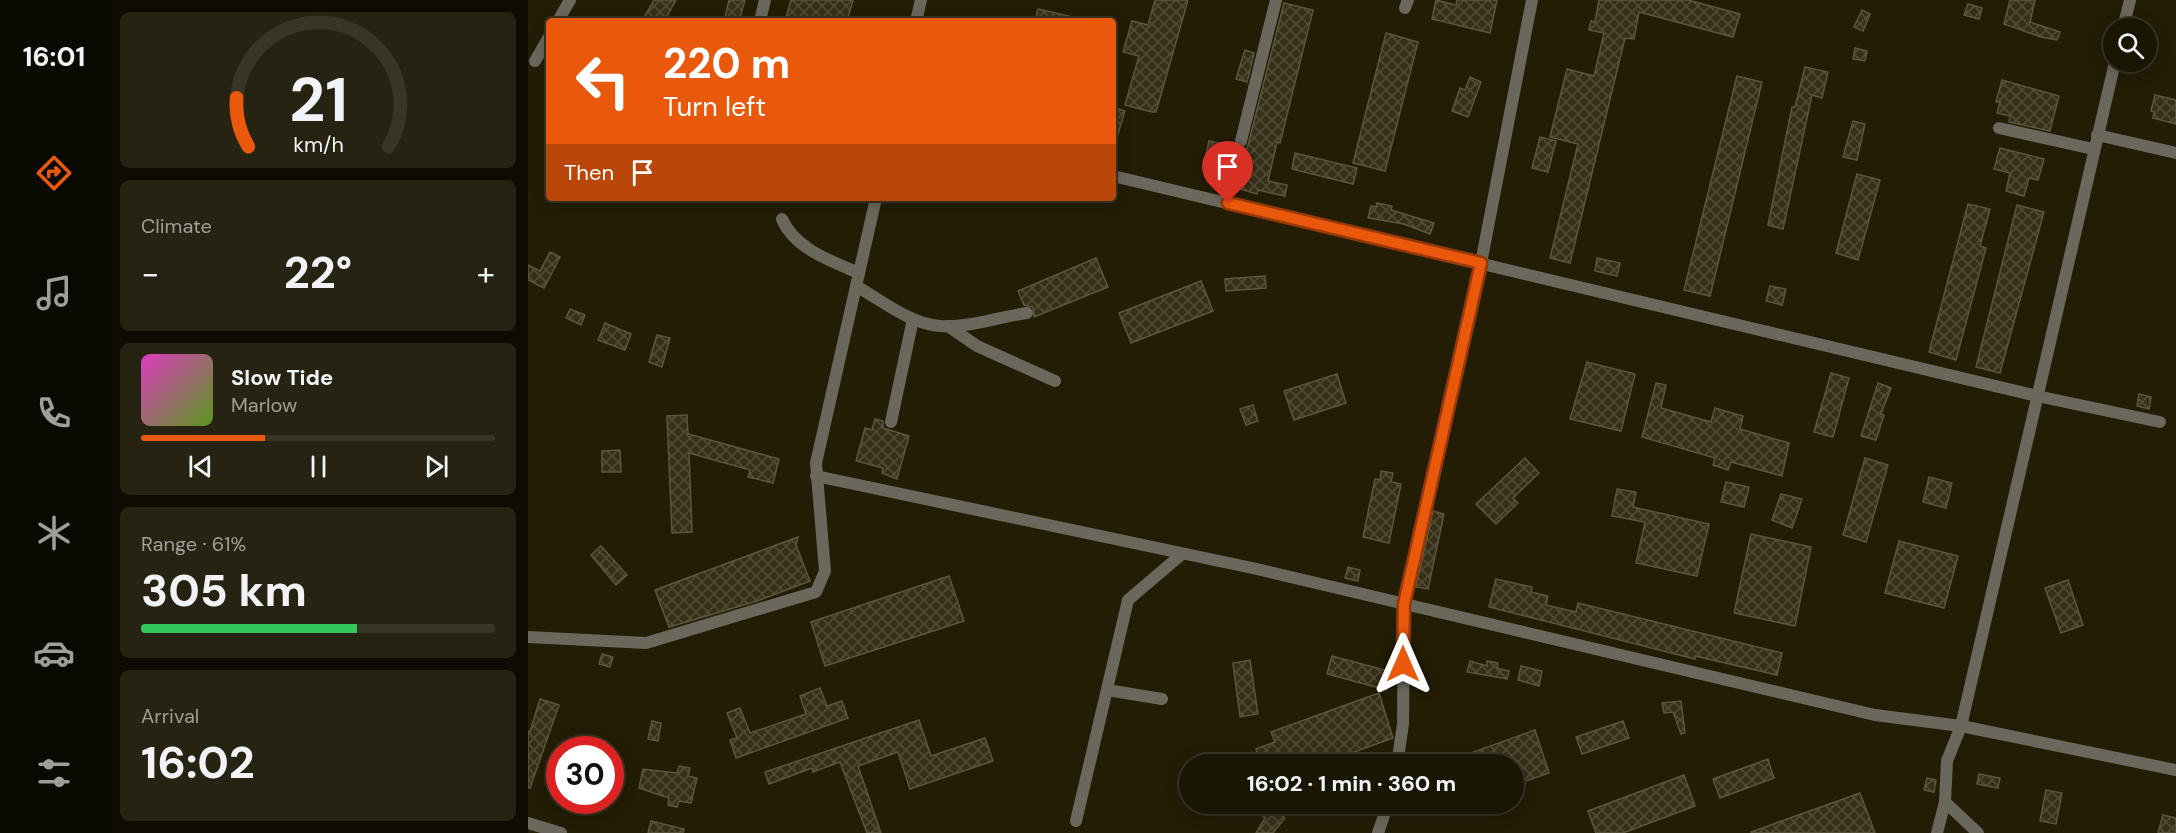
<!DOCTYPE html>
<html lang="en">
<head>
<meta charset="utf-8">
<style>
  body { margin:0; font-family:"DM Sans",sans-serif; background:#272313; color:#f1f3f6; height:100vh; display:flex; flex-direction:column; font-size:22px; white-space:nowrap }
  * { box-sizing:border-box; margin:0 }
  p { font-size:20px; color:#9f9f9a }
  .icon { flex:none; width:33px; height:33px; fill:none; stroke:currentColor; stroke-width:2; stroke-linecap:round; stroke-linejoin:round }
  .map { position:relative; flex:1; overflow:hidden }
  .drawer { display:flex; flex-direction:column; gap:12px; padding:12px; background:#0e0c02; width:420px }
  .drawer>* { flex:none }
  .guide { position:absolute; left:18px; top:18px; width:570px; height:183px; border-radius:6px; box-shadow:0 3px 15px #0003,0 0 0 2px #383526; background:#ea580c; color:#fff; overflow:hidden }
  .fabs { position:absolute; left:1575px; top:18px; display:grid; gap:12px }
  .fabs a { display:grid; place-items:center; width:54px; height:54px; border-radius:50%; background:#1a1604; box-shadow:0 3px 15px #0003,0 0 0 2px #383526; font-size:30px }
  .speed { position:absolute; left:18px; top:736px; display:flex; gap:12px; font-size:30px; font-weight:700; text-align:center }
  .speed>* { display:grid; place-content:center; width:78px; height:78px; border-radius:50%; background:#1a1604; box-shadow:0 3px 15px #0003,0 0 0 2px #383526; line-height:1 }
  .speed .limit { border:9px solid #d22; background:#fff; color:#111 }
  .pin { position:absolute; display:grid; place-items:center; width:51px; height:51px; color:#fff; margin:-62px -26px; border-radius:50% 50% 50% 0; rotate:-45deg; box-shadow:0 0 6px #0007 }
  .pin .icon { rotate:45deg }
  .me { position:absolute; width:66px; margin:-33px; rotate:0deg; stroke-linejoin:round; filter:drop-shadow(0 0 4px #0008) }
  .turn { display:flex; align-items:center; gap:21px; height:126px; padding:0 18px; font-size:27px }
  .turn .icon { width:78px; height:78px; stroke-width:2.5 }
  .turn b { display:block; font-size:42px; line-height:51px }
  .then { display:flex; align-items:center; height:57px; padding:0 18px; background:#0003; gap:12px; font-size:22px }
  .big { font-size:45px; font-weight:700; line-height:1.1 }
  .drawer .card { flex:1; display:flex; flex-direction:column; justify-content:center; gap:9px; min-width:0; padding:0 21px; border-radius:9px; background:#272313 }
  .drawer .dial { align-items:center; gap:0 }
  .dial svg { height:156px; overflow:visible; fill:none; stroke:#383526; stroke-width:7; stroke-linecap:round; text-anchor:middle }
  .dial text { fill:#f1f3f6; stroke:none }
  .song { display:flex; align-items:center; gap:18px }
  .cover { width:72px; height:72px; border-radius:9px; background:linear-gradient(135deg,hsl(310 70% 55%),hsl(90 70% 35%)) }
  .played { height:6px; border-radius:3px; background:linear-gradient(90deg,#ea580c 35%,#383526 35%) }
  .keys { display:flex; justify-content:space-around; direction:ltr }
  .heat { display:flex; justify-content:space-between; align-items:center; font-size:33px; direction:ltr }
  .charge { height:9px; border-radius:4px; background:linear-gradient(90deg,#34c759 61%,#383526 0) }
  .trip { position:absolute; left:651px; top:754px; width:345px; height:60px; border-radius:30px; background:#1a1604; box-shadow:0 3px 15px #0003,0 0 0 2px #383526; font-weight:700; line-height:60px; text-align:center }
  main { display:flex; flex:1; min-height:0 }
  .tab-bar { display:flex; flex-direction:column; width:108px; justify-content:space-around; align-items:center; background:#0a0902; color:#9f9f9a }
  .tab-bar .icon { width:42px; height:42px }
  .tab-bar .active { color:#ea580c }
  .tab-bar b { font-size:27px; color:#f1f3f6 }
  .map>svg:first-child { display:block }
  .building { fill:url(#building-cross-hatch); stroke:#5c563d; stroke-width:1.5 }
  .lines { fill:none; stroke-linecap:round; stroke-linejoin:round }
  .minor { stroke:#6a675c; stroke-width:12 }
  .route-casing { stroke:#983908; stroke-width:15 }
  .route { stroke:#ea580c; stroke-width:10 }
</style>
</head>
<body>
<main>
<nav class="tab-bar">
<b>16:01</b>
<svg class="icon active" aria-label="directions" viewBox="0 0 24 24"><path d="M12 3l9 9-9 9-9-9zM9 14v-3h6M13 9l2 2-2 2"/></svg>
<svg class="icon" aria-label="music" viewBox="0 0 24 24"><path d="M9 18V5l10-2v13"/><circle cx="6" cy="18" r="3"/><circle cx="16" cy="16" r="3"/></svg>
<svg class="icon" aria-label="phone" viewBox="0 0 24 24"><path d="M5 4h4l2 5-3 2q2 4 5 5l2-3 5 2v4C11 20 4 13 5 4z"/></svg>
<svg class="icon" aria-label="climate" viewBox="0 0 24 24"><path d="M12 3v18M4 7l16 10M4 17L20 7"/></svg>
<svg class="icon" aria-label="car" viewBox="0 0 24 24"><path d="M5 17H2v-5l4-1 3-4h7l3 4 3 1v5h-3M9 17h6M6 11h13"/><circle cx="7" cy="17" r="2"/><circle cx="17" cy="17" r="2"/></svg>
<svg class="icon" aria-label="filters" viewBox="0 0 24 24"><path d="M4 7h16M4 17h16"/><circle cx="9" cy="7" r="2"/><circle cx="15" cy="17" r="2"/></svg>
</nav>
<section class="drawer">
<div class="card dial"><svg viewBox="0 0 100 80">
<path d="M14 69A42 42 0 1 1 86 69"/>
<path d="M14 69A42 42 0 0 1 8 44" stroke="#ea580c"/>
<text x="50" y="56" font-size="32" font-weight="700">21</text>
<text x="50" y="72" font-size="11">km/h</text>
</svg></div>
<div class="card"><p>Climate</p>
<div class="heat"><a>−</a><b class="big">22°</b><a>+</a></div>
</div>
<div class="card">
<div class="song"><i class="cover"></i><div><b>Slow Tide</b><p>Marlow</p></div></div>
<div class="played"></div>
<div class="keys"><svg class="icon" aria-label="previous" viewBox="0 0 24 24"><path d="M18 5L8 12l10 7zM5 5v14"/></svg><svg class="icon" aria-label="pause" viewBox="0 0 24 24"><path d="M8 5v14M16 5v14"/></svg><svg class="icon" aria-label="next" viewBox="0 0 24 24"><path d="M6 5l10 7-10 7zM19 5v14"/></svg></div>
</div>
<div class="card"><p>Range · 61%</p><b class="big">305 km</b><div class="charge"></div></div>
<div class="card"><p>Arrival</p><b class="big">16:02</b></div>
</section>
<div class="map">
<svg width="1648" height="833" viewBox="0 0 1648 833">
  <defs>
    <pattern id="building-cross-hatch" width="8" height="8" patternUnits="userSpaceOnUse" patternTransform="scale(1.5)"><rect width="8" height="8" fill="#363019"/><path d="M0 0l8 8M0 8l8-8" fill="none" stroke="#534d39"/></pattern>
  </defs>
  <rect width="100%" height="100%" fill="#231d06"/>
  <g class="building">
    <polygon points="126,0 148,0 136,21 114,21"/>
    <polygon points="201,0 217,0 211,21 196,21"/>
    <polygon points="263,0 325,0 319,21 257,21"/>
    <polygon points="627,0 660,0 628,112 624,112 597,105 611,56 595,52 604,21 620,25"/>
    <polygon points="908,0 928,5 929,0 969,0 962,33 904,19"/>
    <polygon points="1071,0 1160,0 1212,14 1205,37 1111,12 1106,39 1097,38 1042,263 1022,258 1050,144 1022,137 1039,69 1066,76 1076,33 1061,30 1063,21 1067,22"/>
    <polygon points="1482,0 1507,0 1502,22 1532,32 1529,40 1513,37 1476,24"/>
    <polygon points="756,3 785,10 752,143 749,142 740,181 759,185 757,196 730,190 729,194 709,188 716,167 677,158 681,141 719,149"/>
    <polygon points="1440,4 1454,8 1451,19 1436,15"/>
    <polygon points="510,9 545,17 544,21 507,21"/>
    <polygon points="1334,10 1342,14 1335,31 1326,27"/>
    <polygon points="858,33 890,42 857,171 825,163"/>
    <polygon points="1327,48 1339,51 1337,61 1325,59"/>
    <polygon points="717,50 726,53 719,82 708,79"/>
    <polygon points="1277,67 1300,72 1294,98 1284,95 1255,229 1240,225 1264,107 1267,107"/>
    <polygon points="1209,76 1234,82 1182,296 1156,290"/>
    <polygon points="942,77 953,82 940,117 924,111 932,88 937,90"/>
    <polygon points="1474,80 1531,96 1522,131 1481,122 1482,116 1469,113 1472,102 1468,102"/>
    <polygon points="1627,95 1648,100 1648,124 1625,118 1626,112 1623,111"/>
    <polygon points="585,107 597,111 587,144 585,143"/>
    <polygon points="1325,121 1337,124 1329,160 1315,157"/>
    <polygon points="1012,137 1028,141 1020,172 1004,168"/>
    <polygon points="1472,148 1516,159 1510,180 1501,178 1496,196 1478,191 1482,173 1466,169"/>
    <polygon points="767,153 829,168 825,184 764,169"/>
    <polygon points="1329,174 1352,180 1330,260 1308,253"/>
    <polygon points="849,203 864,206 863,210 906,223 902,234 876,224 840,218 843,206 848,207"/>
    <polygon points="1440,204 1462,209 1452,246 1458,248 1428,360 1401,352"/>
    <polygon points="1489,205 1516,212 1472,373 1448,367"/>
    <polygon points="22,252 32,257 16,288 0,280 0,265 12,271"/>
    <polygon points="568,258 580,287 506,317 505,307 496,305 490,291"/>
    <polygon points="1069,258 1092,263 1089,276 1067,271"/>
    <polygon points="737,276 738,288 698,291 697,279"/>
    <polygon points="673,281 685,311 603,343 591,313"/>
    <polygon points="1242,286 1258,289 1254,305 1238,301"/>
    <polygon points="42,309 57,315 53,325 38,318"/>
    <polygon points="77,323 103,334 97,350 70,340"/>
    <polygon points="129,335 142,338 134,367 121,362"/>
    <polygon points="1059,362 1107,374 1093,431 1042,419"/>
    <polygon points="1303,373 1321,378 1305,437 1286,432"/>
    <polygon points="809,374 818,403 766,420 756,391"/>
    <polygon points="1128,383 1138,385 1133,408 1183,422 1187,408 1215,416 1212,429 1261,443 1254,476 1203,462 1200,470 1185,465 1187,458 1114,437"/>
    <polygon points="1350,383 1363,388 1353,414 1356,415 1348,440 1333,436"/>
    <polygon points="1611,394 1623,397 1621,409 1609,406"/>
    <polygon points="725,405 730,421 718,425 712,409"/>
    <polygon points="159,415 160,434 251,459 245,483 220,477 222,470 161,453 164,532 144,533 139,416"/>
    <polygon points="347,419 355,421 355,428 381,436 369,479 354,473 355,468 328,461 337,428 344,430"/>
    <polygon points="92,450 93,472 74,472 74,451"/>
    <polygon points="997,458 1011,473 985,498 990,503 968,524 948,504"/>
    <polygon points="1337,458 1360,465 1338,542 1315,535"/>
    <polygon points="853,471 865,473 863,482 873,484 861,543 835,537 847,479 852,480"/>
    <polygon points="1401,477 1424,483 1418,508 1395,502"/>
    <polygon points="1198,482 1221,487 1216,507 1193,502"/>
    <polygon points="1089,489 1108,492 1105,507 1181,524 1169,576 1108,563 1117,522 1084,516"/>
    <polygon points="1253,494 1274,499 1264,528 1244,520"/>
    <polygon points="905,511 916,514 900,589 888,587"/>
    <polygon points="1223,534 1283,547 1267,626 1206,613"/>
    <polygon points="270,537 268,545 282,581 229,601 141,627 127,590"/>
    <polygon points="1371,541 1430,556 1416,608 1357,593"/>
    <polygon points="73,546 99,575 88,585 63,555"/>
    <polygon points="820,567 832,570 830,581 817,578"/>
    <polygon points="421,576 436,621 297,666 283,622"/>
    <polygon points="968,579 1004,587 1003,592 1020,596 1018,605 1048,612 1050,603 1254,653 1249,675 1167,656 1167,659 961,607"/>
    <polygon points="1540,580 1555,625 1533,633 1517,588"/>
    <polygon points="74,654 85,657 82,667 71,664"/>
    <polygon points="804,656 864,672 859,690 799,674"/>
    <polygon points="722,660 730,714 712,717 705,663"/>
    <polygon points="942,661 959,666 959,661 970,663 969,668 981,671 979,679 939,672"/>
    <polygon points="993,666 1014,671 1011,686 990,680"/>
    <polygon points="292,688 299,706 314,701 320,718 208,758 202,740 209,738 199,713 212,708 222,733 278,714 272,696"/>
    <polygon points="851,693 865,738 790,765 733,765 728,749 747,742 743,732"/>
    <polygon points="12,699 31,705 2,788 0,788 0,731 2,732"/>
    <polygon points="1153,701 1157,733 1153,734 1145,712 1136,713 1134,703"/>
    <polygon points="391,720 403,756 457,738 465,761 382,789 370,752 330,766 353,833 339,833 312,762 285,772 284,768 241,784 237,772"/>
    <polygon points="124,721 133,723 130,741 120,739"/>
    <polygon points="1095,721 1101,738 1054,754 1048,737"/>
    <polygon points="1007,730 1021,773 986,785 986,765 909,765"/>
    <polygon points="1240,759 1246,778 1192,798 1185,779"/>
    <polygon points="151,766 162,768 160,776 169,778 163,803 151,801 149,807 140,805 141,798 111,788 115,769 149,773"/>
    <polygon points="1451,774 1472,778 1470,788 1449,784"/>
    <polygon points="1156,775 1167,806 1095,833 1068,833 1060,811"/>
    <polygon points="1399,778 1408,780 1406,792 1396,790"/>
    <polygon points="1518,790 1534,793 1528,824 1512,821"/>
    <polygon points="1332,793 1347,833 1224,833 1223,832"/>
    <polygon points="722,804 739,804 757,818 745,833 728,833 737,818"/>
    <polygon points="1635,815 1648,818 1648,833 1630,833"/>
    <polygon points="123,821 156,829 155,833 120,833"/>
  </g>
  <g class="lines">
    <g class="minor">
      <polyline points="877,8 880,0"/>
      <polyline points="30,21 42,0"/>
      <polyline points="232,21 237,0"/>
      <polyline points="388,21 393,0"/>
      <polyline points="1595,28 1602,0"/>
      <polyline points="7,61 21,37"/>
      <polyline points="1471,128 1565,149"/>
      <polyline points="1569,135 1648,153"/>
      <polyline points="713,141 748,0"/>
      <polyline points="585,176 1509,396 1632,422"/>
      <path d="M 254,219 C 267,249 303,261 331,273"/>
      <path d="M 328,286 C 353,300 382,324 412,326 C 441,328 470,317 499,313"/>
      <polyline points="420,326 449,346 527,381"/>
      <polyline points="363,422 385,319"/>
      <polyline points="288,476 729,569 1347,715 1433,726 1648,770"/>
      <polyline points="0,637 118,643 288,592 297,571 288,463 348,198"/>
      <polyline points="579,690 634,699"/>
      <polyline points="869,765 875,724 876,604 953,263 1004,0"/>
      <polyline points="1417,802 1450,833"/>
      <polyline points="548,821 600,600 654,554"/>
      <polyline points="0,823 33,833"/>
      <polyline points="850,833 860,804"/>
      <polyline points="1409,833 1417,802 1419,761 1433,726 1587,62"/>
    </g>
  </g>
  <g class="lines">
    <g class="route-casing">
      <polyline id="route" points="700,203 953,263 876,604 875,664"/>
    </g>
    <use href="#route" class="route"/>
  </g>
</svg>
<div class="fabs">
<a><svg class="icon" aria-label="search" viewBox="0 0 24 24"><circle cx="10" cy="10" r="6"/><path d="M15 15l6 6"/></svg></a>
</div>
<div class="speed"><div class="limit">30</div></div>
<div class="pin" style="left:700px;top:203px;background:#d93025"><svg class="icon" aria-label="arrive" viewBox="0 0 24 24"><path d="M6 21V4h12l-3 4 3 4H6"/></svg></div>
<svg class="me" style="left:875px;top:664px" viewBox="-20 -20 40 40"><path d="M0-17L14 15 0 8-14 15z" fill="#ea580c" stroke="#fff" stroke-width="4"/></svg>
<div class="trip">16:02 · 1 min · 360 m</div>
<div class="guide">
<div class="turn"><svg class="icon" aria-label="left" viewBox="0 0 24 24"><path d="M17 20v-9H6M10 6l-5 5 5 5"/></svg><div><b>220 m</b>Turn left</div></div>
<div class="then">Then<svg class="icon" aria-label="arrive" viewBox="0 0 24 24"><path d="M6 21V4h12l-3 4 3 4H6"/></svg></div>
</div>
</div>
</main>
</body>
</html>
